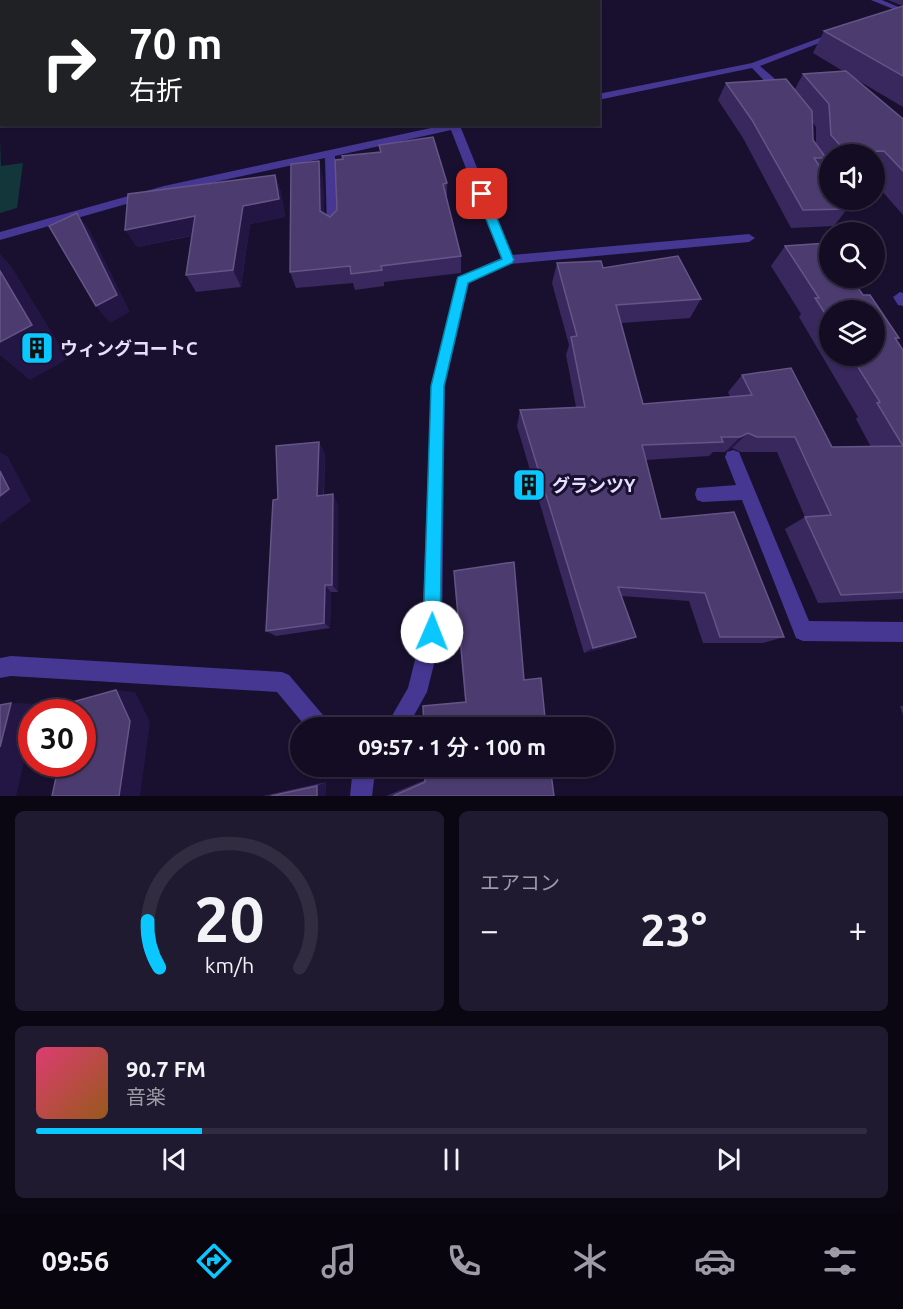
<!DOCTYPE html>
<html lang="ja">
<head>
<meta charset="utf-8">
<style>
  body { margin:0; font-family:Ubuntu,"Noto Sans JP",sans-serif; background:#201a30; color:#f1f3f6; height:100vh; display:flex; flex-direction:column; font-size:22px; white-space:nowrap }
  * { box-sizing:border-box; margin:0 }
  p { font-size:20px; color:#9d9ba6 }
  .icon { flex:none; width:33px; height:33px; fill:none; stroke:currentColor; stroke-width:2; stroke-linecap:round; stroke-linejoin:round }
  .map { position:relative; height:796px; overflow:hidden }
  .side { display:flex; flex-direction:column; gap:15px; padding:15px; background:#0a0713; flex:1 }
  .side>* { flex:none }
  .guide { position:absolute; left:0px; top:0px; width:600px; height:126px; box-shadow:0 2px 4px #0004,0 0 0 2px #322c41; background:#202124; color:#fff; overflow:hidden }
  .tools { position:absolute; left:819px; top:144px; display:grid; gap:12px }
  .tools a { display:grid; place-items:center; width:66px; height:66px; border-radius:50%; background:#130c23; box-shadow:0 2px 4px #0004,0 0 0 2px #322c41; font-size:30px }
  .speed { position:absolute; left:18px; top:699px; display:flex; gap:12px; font-size:30px; font-weight:700; text-align:center }
  .speed>* { display:grid; place-content:center; width:78px; height:78px; border-radius:50%; background:#130c23; box-shadow:0 2px 4px #0004,0 0 0 2px #322c41; line-height:1 }
  .speed .limit { border:9px solid #d22; background:#fff; color:#111 }
  .pin { position:absolute; display:grid; place-items:center; width:51px; height:51px; color:#fff; margin:-26px; border-radius:12px; box-shadow:0 3px 9px #0006 }
  .me { position:absolute; width:66px; margin:-33px; rotate:1deg; stroke-linejoin:round; filter:drop-shadow(0 0 4px #0008) }
  .turn { display:flex; align-items:center; gap:21px; height:126px; padding:0 30px; font-size:27px }
  .turn .icon { width:78px; height:78px; stroke-width:2.5 }
  .turn b { display:block; font-size:42px; line-height:51px }
  .big { font-size:45px; font-weight:600; line-height:1.1 }
  .side .card { flex:1; display:flex; flex-direction:column; justify-content:center; gap:9px; min-width:0; padding:0 21px; border-radius:9px; background:#201a30 }
  .side .dial { align-items:center; gap:0 }
  .dial svg { height:156px; overflow:visible; fill:none; stroke:#322c41; stroke-width:7; stroke-linecap:round; text-anchor:middle }
  .dial text { fill:#f1f3f6; stroke:none }
  .song { display:flex; align-items:center; gap:18px }
  .cover { width:72px; height:72px; border-radius:9px; background:linear-gradient(135deg,hsl(340 70% 55%),hsl(30 70% 35%)) }
  .played { height:6px; border-radius:3px; background:linear-gradient(90deg,#0ac8ff 20%,#322c41 20%) }
  .keys { display:flex; justify-content:space-around; direction:ltr }
  .heat { display:flex; justify-content:space-between; align-items:center; font-size:33px; direction:ltr }
  .side .tiles { flex:1; display:grid; gap:15px; grid-template-columns:1fr 1fr }
  .card:last-child { grid-column:span 2 }
  .trip { position:absolute; left:290px; top:717px; width:324px; height:60px; border-radius:30px; background:#130c23; box-shadow:0 2px 4px #0004,0 0 0 2px #322c41; font-weight:600; line-height:60px; text-align:center }
  .tab-bar { display:flex; height:96px; justify-content:space-around; align-items:center; background:#08050e; color:#9d9ba6 }
  .tab-bar .icon { width:42px; height:42px }
  .tab-bar .current { color:#0ac8ff }
  .tab-bar b { font-size:27px; color:#f1f3f6 }
  .map>svg:first-child { display:block }
  .green { fill:#12363a }
  .lines { fill:none; stroke-linecap:round; stroke-linejoin:round }
  .street { fill:#453792; fill-rule:evenodd }
  .wall { fill:#39285e; fill-rule:evenodd }
  .shaded-wall { fill:#241644 }
  .building { fill:#4c3b6f; stroke:#645586; stroke-width:1.5 }
  .route { fill:#0ac8ff; stroke:#0682a6; stroke-width:1.5 }
  .labels { text-anchor:middle; dominant-baseline:central; stroke-width:6; stroke-linejoin:round; paint-order:stroke }
  .poi-label { font-size:18px; font-weight:bold; fill:#e6deff; stroke:#19102f; text-anchor:start }
</style>
</head>
<body>
<div class="map">
<svg width="903" height="796" viewBox="0 0 903 796">
  <rect width="100%" height="100%" fill="#19102f"/>
  <polygon class="green" points="0,139 1,166 23,163 17,208 0,213"/>
  <g class="lines">
    <g class="street">
      <rect x="401" y="0" width="8" height="2"/>
      <polygon points="871,0 882,0 903,9 903,13"/>
      <polygon points="833,33 840,35 760,66 774,78 788,95 786,97 780,97 752,68 598,100 598,94 752,63"/>
      <polygon points="449,124 471,124 461,128 512,255 749,234 755,238 749,242 510,264 469,283 445,386 442,632 427,692 407,728 385,728 408,688 422,632 431,386 457,280 458,277 501,258 451,130 335,156 339,228 333,232 327,228 325,158 165,193 0,240 0,232 164,186"/>
      <polygon points="900,292 903,293 903,306 898,305 893,297"/>
      <polygon points="733,450 739,452 741,457 809,621 903,622 903,642 803,641 796,638 742,500 703,502 697,500 695,494 697,488 736,485 725,457 727,452"/>
      <polygon points="11,656 282,672 289,675 328,721 331,728 307,728 277,692 11,676 0,678 0,658"/>
      <polygon points="357,766 381,766 374,780 372,796 350,796 352,777"/>
    </g>
  </g>
  <g class="wall">
    <path d="M 888,0 L 903,0 L 903,107 L 854,78 L 903,119 L 903,215 L 874,182 L 874,154 L 830,154 L 830,174 L 822,164 L 820,167 L 847,209 L 834,226 L 791,228 L 743,138 L 718,100 L 726,83 L 795,89 L 803,74 L 843,71 L 813,53 L 824,31 L 903,6 ZM 813,123 L 816,127 L 816,144 L 813,140 Z"/>
    <polygon points="379,145 447,183 447,199 461,256 461,273 384,282 384,286 355,290 353,283 296,288 290,272 323,179 324,213 330,217 337,210 343,159 380,152"/>
    <polygon points="275,175 281,193 285,217 250,224 241,287 196,292 186,275 192,236 137,247"/>
    <path d="M 785,246 L 863,295 L 899,338 L 896,340 L 903,350 L 903,599 L 818,603 L 785,529 L 805,517 L 777,452 L 741,452 L 732,448 L 725,452 L 713,452 L 709,456 L 646,460 L 661,519 L 784,637 L 763,643 L 703,643 L 689,601 L 622,596 L 625,642 L 584,653 L 517,426 L 520,410 L 576,407 L 566,355 L 569,345 L 552,283 L 557,263 L 603,268 L 701,299 L 690,318 L 621,323 L 643,404 L 730,397 L 728,392 L 742,375 L 832,447 L 871,447 L 856,419 L 858,417 L 799,317 L 801,314 L 771,266 ZM 830,310 L 874,356 L 830,356 Z"/>
    <polygon points="325,453 324,495 338,505 338,592 331,592 330,628 276,636 266,631 278,499"/>
    <polygon points="454,571 524,680 465,702 454,579"/>
    <polygon points="900,706 903,706 903,715"/>
    <polygon points="425,780 554,796 386,796"/>
    <polygon points="326,782 325,796 263,796"/>
  </g>
  <g class="shaded-wall">
    <polygon points="319,161 323,179 325,228 320,211"/>
    <polygon points="275,175 281,193 285,217 250,224 241,287 233,270 243,206"/>
    <polygon points="77,213 90,231 130,312 110,323 96,306"/>
    <polygon points="195,216 204,233 137,247 125,230"/>
    <polygon points="0,254 11,266 68,359 30,380 0,355"/>
    <polygon points="748,433 732,448 725,452 740,437"/>
    <polygon points="319,442 325,453 323,506 317,496"/>
    <polygon points="0,452 8,457 31,501 0,524"/>
    <polygon points="333,494 338,505 338,592 332,585"/>
    <polygon points="325,585 331,592 330,628 324,623"/>
    <polygon points="636,637 625,642 584,653 593,648"/>
    <polygon points="116,690 135,692 150,722 140,796 119,796"/>
    <polygon points="11,703 37,704 35,712 32,712 32,728 16,796 0,796 0,747"/>
    <polygon points="326,782 325,796 317,796 317,786"/>
  </g>
  <g class="building">
    <polygon points="903,6 903,76 824,31"/>
    <polygon points="846,71 903,119 903,171 884,151 846,152 831,135 829,104 803,74"/>
    <polygon points="786,79 812,111 813,140 826,158 814,158 830,182 830,200 841,200 847,209 803,210 752,120 726,83"/>
    <polygon points="433,137 447,183 443,184 461,256 381,266 382,270 351,274 350,266 290,272 291,164 319,161 320,211 330,217 337,210 335,160 343,159 342,156 381,152 379,145"/>
    <polygon points="275,175 279,199 243,206 233,270 186,275 195,216 125,230 128,194"/>
    <polygon points="77,213 117,295 96,306 49,226"/>
    <polygon points="828,243 830,245 830,278 851,278 863,295 870,295 899,338 895,338 903,350 903,592 841,595 805,517 831,515 795,437 757,437 748,433 740,437 721,437 723,442 642,445 661,519 734,512 784,637 720,637 705,593 618,587 636,637 593,648 520,410 585,407 571,337 577,336 557,263 601,261 603,268 678,256 701,299 616,305 643,404 752,395 742,375 791,368 832,447 903,446 877,403 880,402 851,356 874,356 874,310 830,310 830,321 815,298 819,298 785,246"/>
    <polygon points="0,271 32,325 0,342"/>
    <polygon points="319,442 317,496 333,494 332,585 325,585 324,623 266,631 273,500 278,499 276,446"/>
    <polygon points="0,471 9,489 0,496"/>
    <polygon points="514,562 524,680 541,678 546,728 424,728 423,706 466,702 454,571"/>
    <polygon points="116,690 130,721 119,796 52,796 59,764 82,764 82,712 70,712 72,702"/>
    <polygon points="11,703 0,747 0,705"/>
    <polygon points="425,766 550,766 554,796 393,796 425,782"/>
    <polygon points="317,786 317,796 271,796"/>
  </g>
  <polygon class="route" points="482,190 487,194 514,260 512,263 468,283 444,386 440,632 438,638 432,641 426,638 423,632 431,386 457,280 458,277 502,259 476,194"/>
  <defs>
    <g id="building-square" transform="scale(1.725)"><rect x="-9" y="-9" width="18" height="18" rx="4" fill="#0ac8ff" stroke="#19102f"/><path d="M-4-6H4V6H1V3H-1V6H-4ZM-2.5-4.3h1.7v1.8h-1.7ZM.8-4.3h1.7v1.8H.8ZM-2.5-1h1.7V.8h-1.7ZM.8-1h1.7V.8H.8Z" fill="#111"/></g>
  </defs>
  <g fill-rule="evenodd">
    <use href="#building-square" x="37" y="348"/>
    <use href="#building-square" x="529" y="485"/>
  </g>
  <g class="labels">
    <g class="poi-label">
      <text x="60" y="348">ウィングコートC</text>
      <text x="552" y="485">グランツY</text>
    </g>
  </g>
</svg>
<div class="tools">
<a><svg class="icon" aria-label="sound" viewBox="0 0 24 24"><path d="M4 9h4l5-4v14l-5-4H4zM17 9q2 3 0 6"/></svg></a>
<a><svg class="icon" aria-label="search" viewBox="0 0 24 24"><circle cx="10" cy="10" r="6"/><path d="M15 15l6 6"/></svg></a>
<a><svg class="icon" aria-label="layers" viewBox="0 0 24 24"><path d="M12 4l9 5-9 5-9-5zM3 14l9 5 9-5"/></svg></a>
</div>
<div class="speed"><div class="limit">30</div></div>
<div class="pin" style="left:482px;top:194px;background:#d93025"><svg class="icon" aria-label="arrive" viewBox="0 0 24 24"><path d="M6 21V4h12l-3 4 3 4H6"/></svg></div>
<svg class="me" style="left:432px;top:632px" viewBox="-20 -20 40 40"><circle r="19" fill="#fff"/><path d="M0-13L10 11 0 6-10 11z" fill="#0ac8ff"/></svg>
<div class="trip">09:57 · 1 分 · 100 m</div>
<div class="guide">
<div class="turn"><svg class="icon" aria-label="right" viewBox="0 0 24 24"><path d="M7 20v-9h11M14 6l5 5-5 5"/></svg><div><b>70 m</b>右折</div></div>
</div>
</div>
<section class="side">
<div class="tiles">
<div class="card dial"><svg viewBox="0 0 100 80">
<path d="M14 69A42 42 0 1 1 86 69"/>
<path d="M14 69A42 42 0 0 1 8 45" stroke="#0ac8ff"/>
<text x="50" y="56" font-size="32" font-weight="700">20</text>
<text x="50" y="72" font-size="11">km/h</text>
</svg></div>
<div class="card"><p>エアコン</p>
<div class="heat"><a>−</a><b class="big">23°</b><a>+</a></div>
</div>
<div class="card">
<div class="song"><i class="cover"></i><div><b>90.7 FM</b><p>音楽</p></div></div>
<div class="played"></div>
<div class="keys"><svg class="icon" aria-label="previous" viewBox="0 0 24 24"><path d="M18 5L8 12l10 7zM5 5v14"/></svg><svg class="icon" aria-label="pause" viewBox="0 0 24 24"><path d="M8 5v14M16 5v14"/></svg><svg class="icon" aria-label="next" viewBox="0 0 24 24"><path d="M6 5l10 7-10 7zM19 5v14"/></svg></div>
</div>
</div>
</section>
<nav class="tab-bar">
<b>09:56</b>
<svg class="icon current" aria-label="directions" viewBox="0 0 24 24"><path d="M12 3l9 9-9 9-9-9zM9 14v-3h6M13 9l2 2-2 2"/></svg>
<svg class="icon" aria-label="music" viewBox="0 0 24 24"><path d="M9 18V5l10-2v13"/><circle cx="6" cy="18" r="3"/><circle cx="16" cy="16" r="3"/></svg>
<svg class="icon" aria-label="phone" viewBox="0 0 24 24"><path d="M5 4h4l2 5-3 2q2 4 5 5l2-3 5 2v4C11 20 4 13 5 4z"/></svg>
<svg class="icon" aria-label="climate" viewBox="0 0 24 24"><path d="M12 3v18M4 7l16 10M4 17L20 7"/></svg>
<svg class="icon" aria-label="car" viewBox="0 0 24 24"><path d="M5 17H2v-5l4-1 3-4h7l3 4 3 1v5h-3M9 17h6M6 11h13"/><circle cx="7" cy="17" r="2"/><circle cx="17" cy="17" r="2"/></svg>
<svg class="icon" aria-label="filters" viewBox="0 0 24 24"><path d="M4 7h16M4 17h16"/><circle cx="9" cy="7" r="2"/><circle cx="15" cy="17" r="2"/></svg>
</nav>
</body>
</html>
